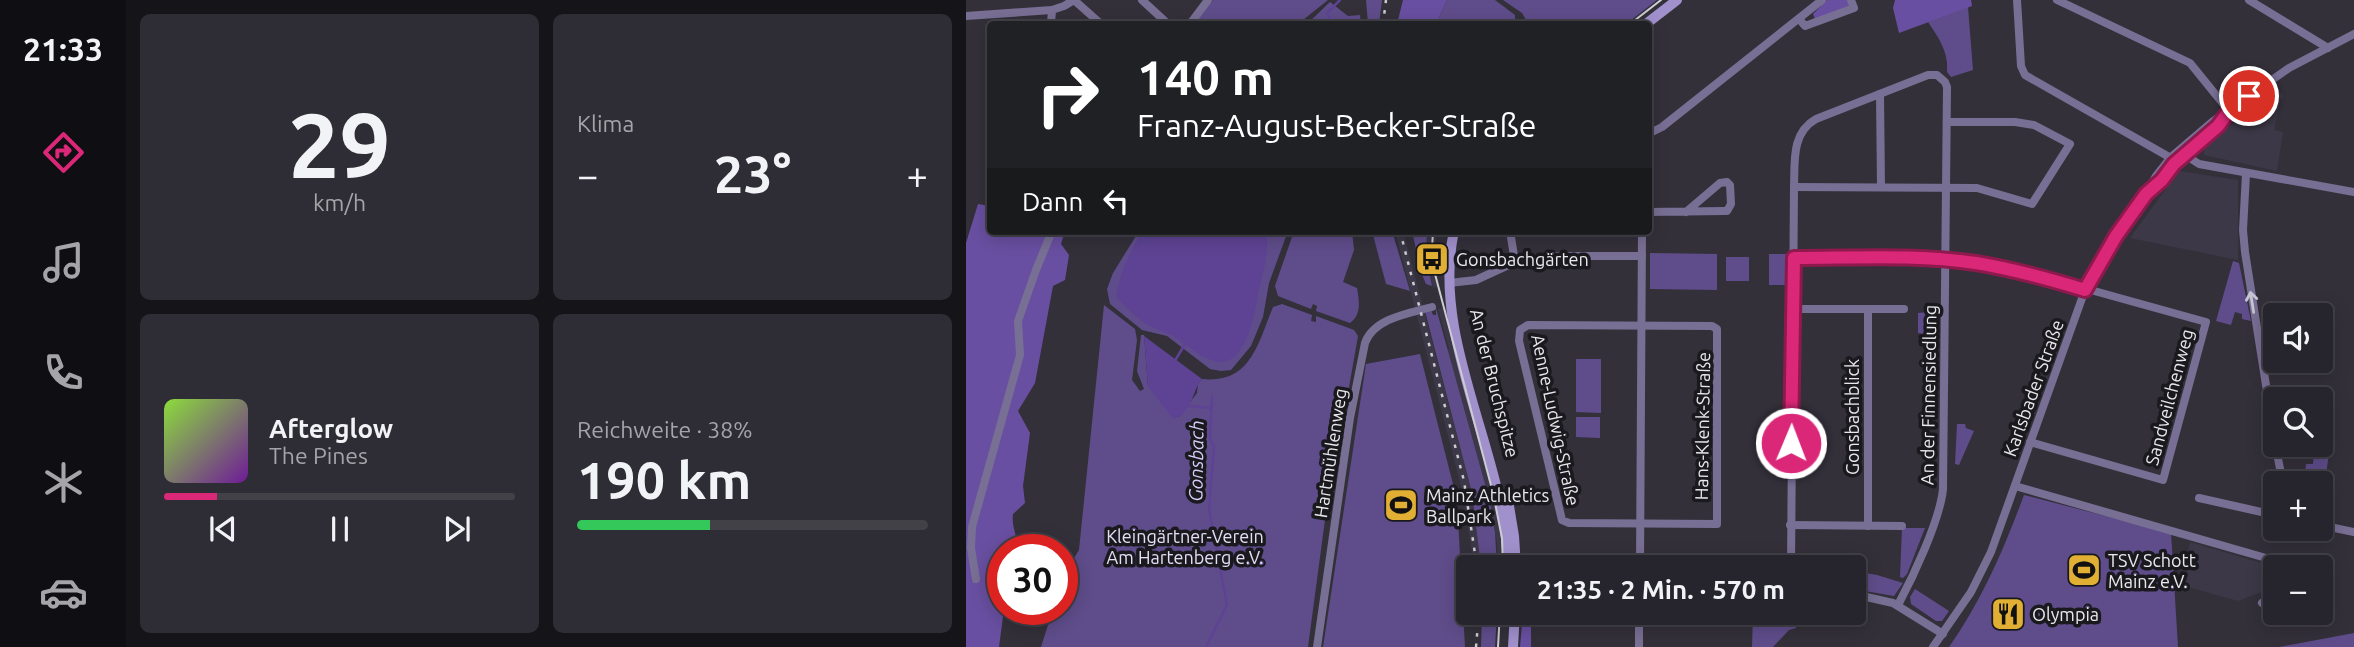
<!DOCTYPE html>
<html lang="de">
<head>
<meta charset="utf-8">
<style>
  body { margin:0; font-family:Ubuntu,sans-serif; background:#2e2c34; color:#f1f3f6; height:100vh; display:flex; flex-direction:column; font-size:26px; white-space:nowrap }
  * { box-sizing:border-box; margin:0 }
  p { font-size:23px; color:#a4a4a9 }
  .icon { flex:none; width:38px; height:38px; fill:none; stroke:currentColor; stroke-width:2; stroke-linecap:round; stroke-linejoin:round }
  .map { position:relative; flex:1; overflow:hidden }
  .panel { display:flex; flex-direction:column; gap:14px; padding:14px; background:#151418; width:840px }
  .panel>* { flex:none }
  .banner { position:absolute; left:21px; top:21px; width:665px; height:214px; border-radius:7px; box-shadow:0 4px 18px #0003,0 0 0 2px #424148; background:#202124; color:#fff; overflow:hidden }
  .controls { position:absolute; left:1297px; top:303px; display:grid; gap:14px }
  .controls a { display:grid; place-items:center; width:70px; height:70px; border-radius:7px; background:#26242c; box-shadow:0 4px 18px #0003,0 0 0 2px #424148; font-size:35px }
  .speed { position:absolute; left:21px; top:534px; display:flex; gap:14px; font-size:35px; font-weight:700; text-align:center }
  .speed>* { display:grid; place-content:center; width:91px; height:91px; border-radius:50%; background:#26242c; box-shadow:0 4px 18px #0003,0 0 0 2px #424148; line-height:1 }
  .speed .limit { border:10px solid #d22; background:#fff; color:#111 }
  .pin { position:absolute; display:grid; place-items:center; width:60px; height:60px; color:#fff; margin:-30px; border:4px solid #fff; border-radius:50%; box-shadow:0 2px 7px #0007 }
  .me { position:absolute; width:77px; margin:-38px; rotate:1deg; stroke-linejoin:round; filter:drop-shadow(0 0 5px #0008) }
  .turn { display:flex; align-items:center; gap:24px; height:147px; padding:0 35px; font-size:32px }
  .turn .icon { width:91px; height:91px; stroke-width:2.5 }
  .turn b { display:block; font-size:49px; line-height:60px }
  .then { display:flex; align-items:center; height:66px; padding:0 35px; background:#0003; gap:14px; font-size:26px }
  .big { font-size:52px; font-weight:700; line-height:1.1 }
  .panel .tile { flex:1; display:flex; flex-direction:column; justify-content:center; gap:10px; min-width:0; padding:0 24px; border-radius:10px; background:#2e2c34 }
  .panel .dial { align-items:center; gap:0 }
  .dial b { font-size:91px; line-height:1 }
  .song { display:flex; align-items:center; gap:21px }
  .cover { width:84px; height:84px; border-radius:10px; background:linear-gradient(135deg,hsl(90 70% 55%),hsl(280 70% 35%)) }
  .played { height:7px; border-radius:4px; background:linear-gradient(90deg,#db2777 15%,#424148 15%) }
  .keys { display:flex; justify-content:space-around; direction:ltr }
  .heat { display:flex; justify-content:space-between; align-items:center; font-size:38px; direction:ltr }
  .charge { height:10px; border-radius:5px; background:linear-gradient(90deg,#34c759 38%,#424148 0) }
  .panel .tiles { flex:1; display:grid; gap:14px; grid-template-columns:repeat(2,1fr) }
  .trip { position:absolute; left:490px; top:555px; width:410px; height:70px; border-radius:7px; background:#26242c; box-shadow:0 4px 18px #0003,0 0 0 2px #424148; font-weight:700; line-height:70px; text-align:center }
  main { display:flex; flex:1; min-height:0 }
  .menu { display:flex; flex-direction:column; width:126px; justify-content:space-around; align-items:center; background:#0f0e12; color:#a4a4a9 }
  .menu .icon { width:49px; height:49px }
  .menu .current { color:#db2777 }
  .menu b { font-size:32px; color:#f1f3f6 }
  .map>svg:first-child { display:block }
  .built { fill:#3c3847 }
  .green { fill:#5f4d8b }
  .forest { fill:#694fa1 }
  .water { fill:#5e4394 }
  .lines { fill:none; stroke-linecap:round; stroke-linejoin:round }
  .stream { stroke:#5e4394; stroke-width:2.5 }
  .minor { stroke:#786f94; stroke-width:8 }
  .secondary { stroke:#a090cc; stroke-width:10 }
  .tram { stroke:#cdccd3; stroke-width:2 }
  .rail { stroke:#cdccd3; stroke-width:2.5; stroke-dasharray:3.5 7; stroke-linecap:butt }
  .oneway { stroke:#c7c4d3 }
  .route-casing { stroke:#8e194d; stroke-width:18 }
  .route { stroke:#db2777; stroke-width:12 }
  .labels { text-anchor:middle; dominant-baseline:central; stroke-width:7; stroke-linejoin:round; paint-order:stroke }
  .poi-label { font-size:18px; fill:#e9e8ee; stroke:#1a191d; text-anchor:start }
  .street-label { font-size:18px; fill:#e9e8ee; stroke:#1a191d }
  .park-label { font-size:18px; fill:#e4def6; stroke:#1a191d }
  .water-label { font-size:19px; font-style:italic; fill:#d6cbf9; stroke:#1a191d }
</style>
</head>
<body>
<main>
<nav class="menu">
<b>21:33</b>
<svg class="icon current" aria-label="directions" viewBox="0 0 24 24"><path d="M12 3l9 9-9 9-9-9zM9 14v-3h6M13 9l2 2-2 2"/></svg>
<svg class="icon" aria-label="music" viewBox="0 0 24 24"><path d="M9 18V5l10-2v13"/><circle cx="6" cy="18" r="3"/><circle cx="16" cy="16" r="3"/></svg>
<svg class="icon" aria-label="phone" viewBox="0 0 24 24"><path d="M5 4h4l2 5-3 2q2 4 5 5l2-3 5 2v4C11 20 4 13 5 4z"/></svg>
<svg class="icon" aria-label="climate" viewBox="0 0 24 24"><path d="M12 3v18M4 7l16 10M4 17L20 7"/></svg>
<svg class="icon" aria-label="car" viewBox="0 0 24 24"><path d="M5 17H2v-5l4-1 3-4h7l3 4 3 1v5h-3M9 17h6M6 11h13"/><circle cx="7" cy="17" r="2"/><circle cx="17" cy="17" r="2"/></svg>
</nav>
<section class="panel">
<div class="tiles">
<div class="tile dial"><b>29</b><p>km/h</p></div>
<div class="tile"><p>Klima</p>
<div class="heat"><a>−</a><b class="big">23°</b><a>+</a></div>
</div>
<div class="tile">
<div class="song"><i class="cover"></i><div><b>Afterglow</b><p>The Pines</p></div></div>
<div class="played"></div>
<div class="keys"><svg class="icon" aria-label="previous" viewBox="0 0 24 24"><path d="M18 5L8 12l10 7zM5 5v14"/></svg><svg class="icon" aria-label="pause" viewBox="0 0 24 24"><path d="M8 5v14M16 5v14"/></svg><svg class="icon" aria-label="next" viewBox="0 0 24 24"><path d="M6 5l10 7-10 7zM19 5v14"/></svg></div>
</div>
<div class="tile"><p>Reichweite · 38%</p><b class="big">190 km</b><div class="charge"></div></div>
</div>
</section>
<div class="map">
<svg width="1388" height="647" viewBox="0 0 1388 647">
  <rect width="100%" height="100%" fill="#33303a"/>
  <g class="built">
    <polygon points="1313,91 1318,96 1314,101 1308,130 1317,132 1311,171 1238,155 1238,148 1255,132"/>
    <polygon points="1213,171 1272,180 1272,260 1164,238"/>
    <polygon points="429,231 437,231 506,493 515,567 508,567 497,494"/>
    <polygon points="461,231 471,231 468,251 473,286 467,288 460,257"/>
    <polygon points="482,306 533,505 540,567 531,567 531,544 524,502 481,350 483,349 472,309"/>
    <polygon points="1224,542 1309,567 1306,588 1272,601 1215,585"/>
  </g>
  <g class="green">
    <polygon points="247,0 362,0 332,24 228,24"/>
    <polygon points="400,0 416,0 413,24 402,24"/>
    <polygon points="481,0 529,0 549,15 549,24 470,24"/>
    <polygon points="537,0 691,0 660,24 558,24 560,20 556,13"/>
    <polygon points="364,2 382,16 394,15 395,24 341,24"/>
    <path d="M 1002,7 L 1007,70 L 985,77 L 981,72 C 983,53 973,38 962,22 Z"/>
    <polygon points="173,231 322,231 303,283 297,317 285,346 265,370 255,371 244,369 201,336 176,330 144,304 141,289 147,273"/>
    <path d="M 328,231 L 386,231 L 388,250 L 377,282 L 391,288 C 393,301 396,314 384,323 L 350,311 L 351,306 L 347,304 L 345,309 L 312,296 L 309,286 Z"/>
    <polygon points="406,231 426,231 444,291 420,284"/>
    <polygon points="446,231 461,231 460,257 466,286 460,284 455,272"/>
    <polygon points="684,253 751,254 751,290 684,289"/>
    <polygon points="803,254 823,254 822,285 803,285"/>
    <rect x="760" y="257" width="23" height="24"/>
    <polygon points="1267,261 1273,263 1285,321 1276,319 1276,314 1269,312 1265,325 1250,321"/>
    <path d="M 316,304 L 346,315 L 345,321 L 350,322 L 350,316 L 388,330 L 392,336 L 379,410 L 373,415 L 342,647 L 75,647 L 82,625 L 87,620 L 86,609 L 96,609 C 96,584 100,570 113,550 L 138,305 L 169,329 L 171,340 L 166,380 L 174,391 L 178,389 L 171,371 L 175,335 L 178,335 L 182,386 L 213,417 L 231,393 L 232,384 L 236,379 C 285,384 292,343 307,307 Z"/>
    <polygon points="470,308 524,502 529,533 531,567 515,567 506,493 459,311 465,310 467,315 470,315"/>
    <polygon points="973,311 972,336 952,333 952,313"/>
    <polygon points="454,354 491,500 499,647 357,647 400,364"/>
    <polygon points="610,359 635,359 635,413 610,412"/>
    <polygon points="610,417 634,417 634,438 610,437"/>
    <polygon points="818,417 818,443 798,440 799,420"/>
    <polygon points="1355,421 1365,422 1363,434 1357,434 1355,444 1364,445 1360,475 1339,473 1340,464 1347,464 1348,445 1354,444"/>
    <polygon points="991,424 999,424 1000,428 1008,431 993,465 989,464"/>
    <path d="M 1058,495 L 1205,533 L 1212,647 L 983,647 C 1016,600 1038,549 1058,495 Z"/>
    <polygon points="936,528 959,528 941,574 937,578 934,577"/>
    <polygon points="887,571 911,575 937,583 928,596 887,589"/>
    <polygon points="949,589 983,611 976,621 970,621 945,604 944,597"/>
    <polygon points="516,613 531,613 529,647 515,647"/>
    <polygon points="787,613 831,613 830,628 823,630 807,647 786,647"/>
    <polygon points="1388,633 1388,647 1313,647"/>
  </g>
  <g class="forest">
    <polygon points="437,0 481,0 470,24 431,24"/>
    <polygon points="861,0 882,0 883,6 849,19 847,14"/>
    <polygon points="929,0 1005,0 1006,6 933,33 927,8"/>
    <path d="M 12,204 L 24,206 L 24,231 L 99,231 L 95,244 L 103,255 L 99,280 L 87,286 L 69,383 L 52,411 L 64,433 L 57,486 L 59,503 L 47,514 C 45,529 53,536 50,549 L 37,550 L 38,609 L 33,647 L 0,647 L 0,243 Z"/>
    <polygon points="557,613 565,613 565,647 554,647"/>
  </g>
  <g class="water">
    <path d="M 178,231 L 299,231 C 305,251 296,275 292,294 C 289,316 278,371 248,361 C 234,357 219,344 207,336 C 199,332 190,329 182,325 C 170,318 160,307 150,297 C 154,271 163,252 178,231 Z"/>
    <path d="M 178,336 L 236,379 C 226,390 227,413 207,419 L 182,386 Z"/>
  </g>
  <g class="lines">
    <g class="stream">
      <polyline points="366,24 361,13 374,0"/>
      <polyline points="210,359 219,344"/>
      <polyline points="222,406 245,408"/>
      <polyline points="240,647 261,605 243,509 248,446 244,440 246,396"/>
    </g>
    <g class="minor">
      <polyline points="108,0 135,24"/>
      <polyline points="176,0 202,24"/>
      <polyline points="1051,0 1055,66 1059,75 1212,162"/>
      <polyline points="1091,0 1224,63 1263,111"/>
      <polyline points="1283,0 1362,48"/>
      <polyline points="0,16 86,10 98,6 108,0"/>
      <polyline points="834,20 839,26 888,8 885,0"/>
      <polyline points="85,24 86,10"/>
      <polyline points="224,24 242,0"/>
      <polyline points="914,94 915,187"/>
      <polyline points="682,134 696,127 856,0"/>
      <polyline points="1213,151 1233,164 1388,192"/>
      <polyline points="1280,174 1277,230 1279,252 1309,442"/>
      <polyline points="828,187 1011,188 1066,204 1104,144 1068,125 1049,122 981,122"/>
      <polyline points="1185,190 1208,164 1252,126 1260,116"/>
      <polyline points="682,212 758,211 761,211 765,204 764,185 761,182 754,183 720,212"/>
      <polyline points="544,231 549,262"/>
      <polyline points="828,258 979,260 1009,263 1067,274 1240,322 1197,480 1064,442"/>
      <polyline points="483,283 510,280 549,262 584,256 676,256"/>
      <polyline points="827,309 938,309"/>
      <polygon points="562,325 746,326 751,329 751,524 603,523 596,520 553,341 554,330"/>
      <polyline points="1309,444 1317,483"/>
      <polyline points="1049,486 1314,562 1314,567"/>
      <polyline points="1233,498 1309,515"/>
      <polyline points="824,525 936,526"/>
      <polyline points="1354,525 1388,532"/>
      <polyline points="902,526 902,309"/>
      <polyline points="674,567 676,231"/>
      <path d="M 825,567 L 828,187 C 829,162 825,133 850,119 L 962,75 L 971,75 L 979,82 L 981,87 L 977,489 C 974,520 947,577 932,605"/>
      <polyline points="10,579 5,548 6,527 54,355 52,321 70,270 86,231"/>
      <polyline points="887,594 927,603 977,634"/>
      <polyline points="1296,603 1305,596 1309,590"/>
      <path d="M 351,647 L 384,418 L 399,343 C 408,318 444,313 466,307"/>
      <polyline points="673,647 673,612"/>
      <polyline points="967,647 1005,592 1025,552 1119,290 1150,236 1180,194 1190,176 1205,157 1246,122 1323,68 1388,34"/>
    </g>
    <g class="secondary">
      <polyline points="680,24 711,0"/>
      <path d="M 488,231 C 464,341 540,455 542,567"/>
      <polyline points="543,506 548,536 550,567"/>
      <polyline points="547,647 549,612"/>
    </g>
    <g class="tram">
      <polyline points="664,24 695,0"/>
      <polyline points="467,231 466,249 469,274 527,493 536,538 537,567"/>
      <polyline points="532,647 534,612"/>
    </g>
    <g class="rail">
      <polyline points="417,24 420,0"/>
      <polyline points="434,231 498,481 511,567"/>
      <polyline points="510,647 513,612"/>
    </g>
  </g>
  <defs><path id="oneway-shaft" d="M-6 0H5M1.5-3L5.5 0L1.5 3" fill="none" stroke-width="1.6" stroke-linecap="round" stroke-linejoin="round" transform="scale(1.75)"/></defs>
  <use class="oneway" href="#oneway-shaft" transform="translate(1286 302) rotate(-99)"/>
  <g class="lines">
    <g class="route-casing">
      <path id="route" d="M 825,443 L 828,258 C 888,258 950,254 1010,263 C 1047,269 1083,279 1119,290 L 1150,236 L 1180,194 L 1196,180 L 1208,164 L 1252,126 L 1263,111 L 1283,96"/>
    </g>
    <use href="#route" class="route"/>
  </g>
  <defs>
    <g id="bus-square" transform="scale(1.75)"><rect x="-9" y="-9" width="18" height="18" rx="4" fill="#e1af34" stroke="#1a191d"/><path d="M-5-6H5V4H4V6H2V4H-2V6H-4V4H-5ZM-3.5-4V0h7V-4ZM-3.5 1.2v1.5H-2V1.2ZM2 1.2v1.5H3.5V1.2Z" fill="#111"/></g>
    <g id="stadium-square" transform="scale(1.75)"><rect x="-9" y="-9" width="18" height="18" rx="4" fill="#e1af34" stroke="#1a191d"/><path d="M0-5a6.5 5 0 1 0 0 10a6.5 5 0 1 0 0-10ZM-3.5-1.8h7v3.6h-7Z" fill="#111"/></g>
    <g id="restaurant-square" transform="scale(1.75)"><rect x="-9" y="-9" width="18" height="18" rx="4" fill="#e1af34" stroke="#1a191d"/><path d="M-5-6h1v4h1v-4h1v4h1v-4h1v5L-1.5 .5V6h-2V.5L-5-1ZM5-6V6H3V1.5H1.5Q1.5-4 5-6Z" fill="#111"/></g>
  </defs>
  <g fill-rule="evenodd">
    <use href="#bus-square" x="466" y="259"/>
    <use href="#stadium-square" x="435" y="505"/>
    <use href="#stadium-square" x="1118" y="570"/>
    <use href="#restaurant-square" x="1042" y="614"/>
  </g>
  <g class="labels">
    <g class="poi-label">
      <text x="490" y="259">Gonsbachgärten</text>
      <text x="460" y="495">Mainz Athletics<tspan x="460" dy="21">Ballpark</tspan></text>
      <text x="1142" y="560">TSV Schott<tspan x="1142" dy="21">Mainz e.V.</tspan></text>
      <text x="1066" y="614">Olympia</text>
    </g>
    <g class="street-label">
      <text transform="translate(529 383) rotate(76)">An der Bruchspitze</text>
      <text transform="translate(1067 388) rotate(-70)">Karlsbader Straße</text>
      <text transform="translate(962 395) rotate(-89)">An der Finnensiedlung</text>
      <text transform="translate(1203 397) rotate(-75)">Sandveilchenweg</text>
      <text transform="translate(886 417) rotate(-90)">Gonsbachblick</text>
      <text transform="translate(590 420) rotate(78)">Aenne-Ludwig-Straße</text>
      <text transform="translate(736 426) rotate(-89)">Hans-Klenk-Straße</text>
      <text transform="translate(364 453) rotate(-81)">Hartmühlenweg</text>
    </g>
    <g class="park-label">
      <text x="219" y="536">Kleingärtner-Verein<tspan x="219" dy="21">Am Hartenberg e.V.</tspan></text>
    </g>
    <g class="water-label">
      <text transform="translate(230 461) rotate(-89)">Gonsbach</text>
    </g>
  </g>
</svg>
<div class="controls">
<a><svg class="icon" aria-label="sound" viewBox="0 0 24 24"><path d="M4 9h4l5-4v14l-5-4H4zM17 9q2 3 0 6"/></svg></a>
<a><svg class="icon" aria-label="search" viewBox="0 0 24 24"><circle cx="10" cy="10" r="6"/><path d="M15 15l6 6"/></svg></a>
<a>+</a>
<a>−</a>
</div>
<div class="speed"><div class="limit">30</div></div>
<div class="pin" style="left:1283px;top:96px;background:#d93025"><svg class="icon" aria-label="arrive" viewBox="0 0 24 24"><path d="M6 21V4h12l-3 4 3 4H6"/></svg></div>
<svg class="me" style="left:825px;top:443px" viewBox="-20 -20 40 40"><circle r="17" fill="#db2777" stroke="#fff" stroke-width="3"/><path d="M0-11L8 9 0 5-8 9z" fill="#fff"/></svg>
<div class="trip">21:35 · 2 Min. · 570 m</div>
<div class="banner">
<div class="turn"><svg class="icon" aria-label="right" viewBox="0 0 24 24"><path d="M7 20v-9h11M14 6l5 5-5 5"/></svg><div><b>140 m</b>Franz-August-Becker-Straße</div></div>
<div class="then">Dann<svg class="icon" aria-label="left" viewBox="0 0 24 24"><path d="M17 20v-9H6M10 6l-5 5 5 5"/></svg></div>
</div>
</div>
</main>
</body>
</html>
